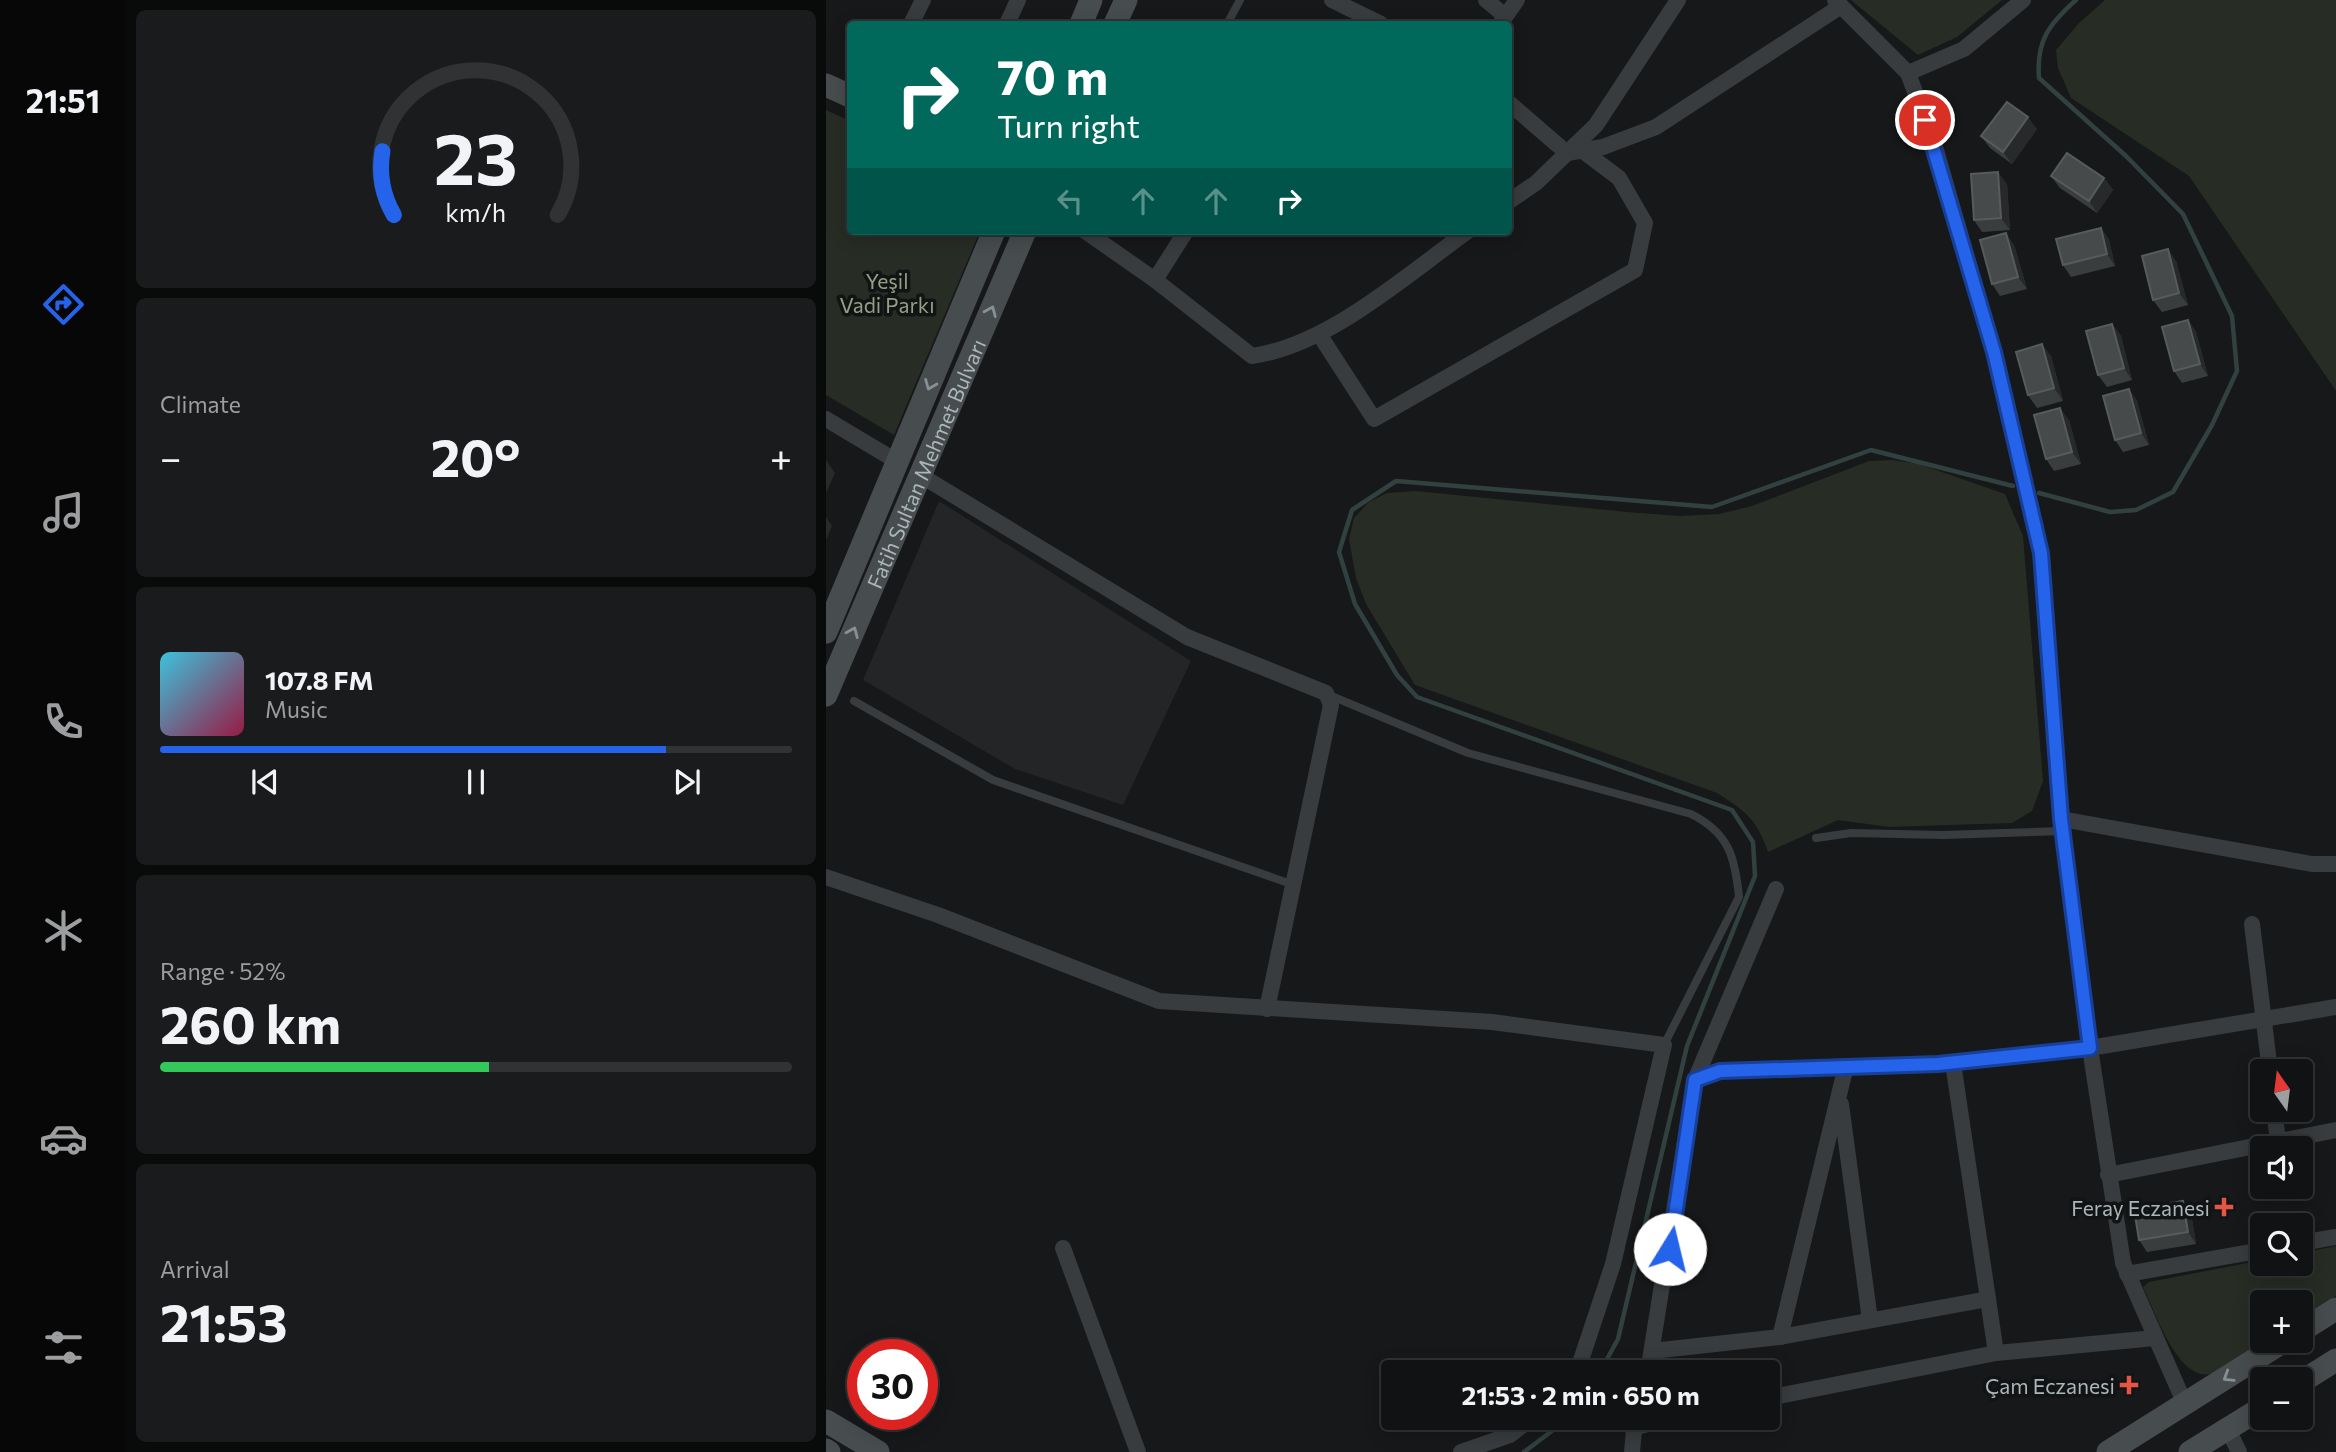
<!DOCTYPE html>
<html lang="en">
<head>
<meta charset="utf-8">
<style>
  body { margin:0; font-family:Commissioner,sans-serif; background:#1a1b1c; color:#f1f3f6; height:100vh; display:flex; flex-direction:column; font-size:26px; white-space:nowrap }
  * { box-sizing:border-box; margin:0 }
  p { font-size:23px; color:#9c9ea0 }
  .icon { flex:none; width:38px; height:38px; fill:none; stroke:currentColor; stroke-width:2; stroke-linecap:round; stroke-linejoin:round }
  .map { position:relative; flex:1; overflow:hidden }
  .panel { display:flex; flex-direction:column; gap:10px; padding:10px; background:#090a0a; width:700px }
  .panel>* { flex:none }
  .top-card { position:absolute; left:21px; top:21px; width:665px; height:214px; border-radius:7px; box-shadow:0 4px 18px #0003,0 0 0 2px #303233; background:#00695c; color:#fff; overflow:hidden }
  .needle { width:46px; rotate:346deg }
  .tools { position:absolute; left:1424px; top:1059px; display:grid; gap:14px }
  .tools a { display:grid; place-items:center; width:63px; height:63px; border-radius:7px; background:#111213; box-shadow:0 4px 18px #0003,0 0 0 2px #303233; font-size:35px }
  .speed { position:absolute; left:21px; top:1339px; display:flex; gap:14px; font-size:35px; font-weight:700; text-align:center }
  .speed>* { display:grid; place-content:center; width:91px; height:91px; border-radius:50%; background:#111213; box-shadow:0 4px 18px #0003,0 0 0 2px #303233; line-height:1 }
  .speed .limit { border:10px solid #d22; background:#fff; color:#111 }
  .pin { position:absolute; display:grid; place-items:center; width:60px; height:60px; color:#fff; margin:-30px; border:4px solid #fff; border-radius:50%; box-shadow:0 2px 7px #0007 }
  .me { position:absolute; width:77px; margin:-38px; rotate:9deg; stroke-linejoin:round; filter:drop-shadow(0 0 5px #0008) }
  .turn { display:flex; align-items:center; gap:24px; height:147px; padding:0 35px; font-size:32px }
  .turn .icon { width:91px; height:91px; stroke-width:2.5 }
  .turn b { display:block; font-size:49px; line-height:60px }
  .lanes { display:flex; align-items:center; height:66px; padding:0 35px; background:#0003; justify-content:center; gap:35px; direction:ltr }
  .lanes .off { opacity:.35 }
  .big { font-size:52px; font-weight:700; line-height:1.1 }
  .panel .widget { flex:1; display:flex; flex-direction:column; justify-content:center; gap:10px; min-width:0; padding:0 24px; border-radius:10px; background:#1a1b1c }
  .panel .dial { align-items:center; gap:0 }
  .dial svg { height:182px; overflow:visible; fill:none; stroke:#303233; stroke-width:7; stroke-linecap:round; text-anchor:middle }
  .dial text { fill:#f1f3f6; stroke:none }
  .song { display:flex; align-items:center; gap:21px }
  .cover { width:84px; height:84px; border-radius:10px; background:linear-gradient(135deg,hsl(190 70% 55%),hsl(340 70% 35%)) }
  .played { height:7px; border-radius:4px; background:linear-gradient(90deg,#2563eb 80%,#303233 80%) }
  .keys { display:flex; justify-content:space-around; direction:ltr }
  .heat { display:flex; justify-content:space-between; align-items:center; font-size:38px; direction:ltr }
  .charge { height:10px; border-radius:5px; background:linear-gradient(90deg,#34c759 52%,#303233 0) }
  .trip { position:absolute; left:555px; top:1360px; width:399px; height:70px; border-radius:7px; background:#111213; box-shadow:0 4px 18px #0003,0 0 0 2px #303233; font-weight:700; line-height:70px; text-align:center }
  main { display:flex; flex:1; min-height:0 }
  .menu { display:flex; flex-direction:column; width:126px; justify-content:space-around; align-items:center; background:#070708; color:#9c9ea0 }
  .menu .icon { width:49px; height:49px }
  .menu .on { color:#2563eb }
  .menu b { font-size:32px; color:#f1f3f6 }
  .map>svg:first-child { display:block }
  .built { fill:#232526 }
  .green { fill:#272c24 }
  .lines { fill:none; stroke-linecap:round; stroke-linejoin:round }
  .stream { stroke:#314140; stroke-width:4.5 }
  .lane { stroke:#383c3e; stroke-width:8 }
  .street { stroke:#383c3e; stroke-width:16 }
  .secondary { stroke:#474c4e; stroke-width:23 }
  .wall { fill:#3a3d3e }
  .shaded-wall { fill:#27292a }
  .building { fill:#464a4b; stroke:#565b5c; stroke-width:2 }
  .oneway { stroke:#879193 }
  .route-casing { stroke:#184099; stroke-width:18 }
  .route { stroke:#2563eb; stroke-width:12 }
  .poi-dot { fill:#e55544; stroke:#121314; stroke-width:2.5 }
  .labels { text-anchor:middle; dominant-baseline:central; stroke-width:7; stroke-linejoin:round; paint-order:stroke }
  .park-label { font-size:21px; fill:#92a183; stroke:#121314 }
  .street-label { font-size:21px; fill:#aab6b8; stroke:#121314 }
  .poi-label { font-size:21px; fill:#aab6b8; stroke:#121314; text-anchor:end }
</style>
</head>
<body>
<main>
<nav class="menu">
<b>21:51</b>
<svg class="icon on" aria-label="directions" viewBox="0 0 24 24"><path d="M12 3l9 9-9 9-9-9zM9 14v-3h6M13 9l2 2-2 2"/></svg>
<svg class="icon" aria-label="music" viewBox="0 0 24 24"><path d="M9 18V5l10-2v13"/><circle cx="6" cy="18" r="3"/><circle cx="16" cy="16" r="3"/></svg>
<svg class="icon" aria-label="phone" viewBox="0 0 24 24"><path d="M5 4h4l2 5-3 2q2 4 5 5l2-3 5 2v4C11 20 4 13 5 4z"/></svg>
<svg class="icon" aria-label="climate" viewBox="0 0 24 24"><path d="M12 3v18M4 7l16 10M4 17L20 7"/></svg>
<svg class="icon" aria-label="car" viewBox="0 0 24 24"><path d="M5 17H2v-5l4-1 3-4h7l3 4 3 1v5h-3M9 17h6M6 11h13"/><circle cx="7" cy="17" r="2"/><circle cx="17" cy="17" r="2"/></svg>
<svg class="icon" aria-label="filters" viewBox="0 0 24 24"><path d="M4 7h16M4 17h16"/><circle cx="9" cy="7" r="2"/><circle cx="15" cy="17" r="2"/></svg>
</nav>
<section class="panel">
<div class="widget dial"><svg viewBox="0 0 100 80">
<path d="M14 69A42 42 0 1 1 86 69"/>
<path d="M14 69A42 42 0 0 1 9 41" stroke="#2563eb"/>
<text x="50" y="56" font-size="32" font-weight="700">23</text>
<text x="50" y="72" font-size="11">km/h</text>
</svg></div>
<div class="widget"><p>Climate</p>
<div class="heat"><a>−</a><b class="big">20°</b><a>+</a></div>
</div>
<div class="widget">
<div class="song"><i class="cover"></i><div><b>107.8 FM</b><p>Music</p></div></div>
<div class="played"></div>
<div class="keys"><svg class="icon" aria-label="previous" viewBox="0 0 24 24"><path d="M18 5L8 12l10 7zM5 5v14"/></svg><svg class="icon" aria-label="pause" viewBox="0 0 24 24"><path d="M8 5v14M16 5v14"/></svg><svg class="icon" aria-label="next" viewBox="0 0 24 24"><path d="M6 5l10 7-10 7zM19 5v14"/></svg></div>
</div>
<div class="widget"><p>Range · 52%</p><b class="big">260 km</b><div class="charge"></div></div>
<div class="widget"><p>Arrival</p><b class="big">21:53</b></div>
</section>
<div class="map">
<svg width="1510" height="1452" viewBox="0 0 1510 1452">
  <rect width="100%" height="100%" fill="#171819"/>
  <polygon class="built" points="113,501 365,661 297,805 189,769 37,680"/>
  <g class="green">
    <polygon points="1025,0 1176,0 1131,37 1092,55"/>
    <polygon points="1279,0 1510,0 1510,391 1363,176 1245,98 1232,68 1230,50 1253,23"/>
    <polygon points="0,110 24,121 24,231 154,231 68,435 0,395"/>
    <path d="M 1066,460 L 1093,464 L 1179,494 L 1197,536 L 1217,781 L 1206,811 L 1186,823 L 1063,827 L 1012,820 L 942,852 C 931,820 920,811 891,793 L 589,685 L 540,604 L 530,578 L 523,539 L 528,518 L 543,502 L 561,493 L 590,491 L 801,512 L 854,516 L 893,514 L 926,506 L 1043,461 Z"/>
    <path d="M 1510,1246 L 1510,1296 L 1475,1318 L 1475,1302 L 1437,1302 L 1437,1340 L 1440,1341 C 1424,1351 1406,1367 1388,1373 C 1353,1386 1329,1311 1317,1287 L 1323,1282 L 1437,1260 L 1437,1264 L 1475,1264 L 1475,1253 Z"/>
  </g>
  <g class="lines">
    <g class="stream">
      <path d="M 1213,493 L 1284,512 L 1310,510 L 1347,492 L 1386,425 L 1411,371 L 1406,316 L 1357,214 L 1300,156 L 1213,78 C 1210,41 1223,24 1250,0"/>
      <polyline points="774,1372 792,1339 861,1046 929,876 927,842 906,810 591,697 571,675 529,604 513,552 526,510 570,481 886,507 1045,450 1187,486"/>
      <polyline points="698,1452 743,1418"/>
    </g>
    <g class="lane">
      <polyline points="401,24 414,0"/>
      <path d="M 503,695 L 642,753 L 865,814 C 903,833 909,857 913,897 L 838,1045"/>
      <polyline points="28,701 167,780 468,885"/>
      <polyline points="990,838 1025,833 1118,835 1236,831"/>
    </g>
    <g class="street">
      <polyline points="506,0 555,24"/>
      <polyline points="660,0 679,16"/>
      <polyline points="1009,0 1082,73 1108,143 1168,352 1215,553 1235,819 1264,1048 1297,1263 1359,1404"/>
      <polyline points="85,24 97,0"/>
      <polyline points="181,24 192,0"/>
      <polyline points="674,24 691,0"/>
      <polyline points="1082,73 1138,49 1197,0"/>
      <polyline points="682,102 741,153 777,147 830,127 1015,6"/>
      <polyline points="682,202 710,183 770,125 852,0"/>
      <path d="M 259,231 L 329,280 L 426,356 C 503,345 579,276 642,231"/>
      <polyline points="329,280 360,231"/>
      <polyline points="493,334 548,419 809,270 819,223 793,178 749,145"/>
      <polyline points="0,419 72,462"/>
      <polyline points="94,475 361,637 500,693 505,705 441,1009"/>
      <polyline points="1235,819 1486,864 1510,864"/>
      <polyline points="0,877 112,915 333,1001 666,1022 838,1045 787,1264 751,1372"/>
      <polyline points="1426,924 1444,1071"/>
      <polyline points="1127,1063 1170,1353"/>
      <polyline points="869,1080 894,1071 1112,1064 1264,1048 1510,1007"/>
      <polyline points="1015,1104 1044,1320"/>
      <polyline points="1448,1110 1452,1141"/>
      <polyline points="1282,1175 1510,1130"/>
      <polyline points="1475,1243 1510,1237"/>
      <polyline points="237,1248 312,1452"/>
      <polyline points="1301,1274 1437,1250"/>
      <polyline points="954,1337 1162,1299"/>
      <polyline points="826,1351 954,1337 1020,1066"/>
      <polyline points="822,1372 869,1080 950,889"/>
      <polyline points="942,1398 1170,1353 1329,1338"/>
      <polyline points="806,1428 846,1418"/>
      <polyline points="1402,1429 1413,1452"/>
      <polyline points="635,1452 684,1435 706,1418"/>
      <polyline points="806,1452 809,1420"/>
    </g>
    <g class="secondary">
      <polyline points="255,24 265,0"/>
      <polyline points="289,24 300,0"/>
      <polyline points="0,85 24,96"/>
      <polyline points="0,632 168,231"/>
      <path id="s1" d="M 0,695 L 199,231"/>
      <polyline points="1475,1331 1510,1309"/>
      <polyline points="1475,1382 1510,1360"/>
      <polyline points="0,1421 52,1452"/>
      <polyline points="0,1450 3,1452"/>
      <polyline points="1282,1452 1460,1340"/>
      <polyline points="1364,1452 1437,1407"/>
    </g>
  </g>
  <g class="wall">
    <polygon points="1211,129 1186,164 1164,148 1155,136"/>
    <polygon points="1225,176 1278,178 1287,190 1271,213 1234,188"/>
    <polygon points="1181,184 1184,230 1156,232 1148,220"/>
    <polygon points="1275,228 1283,240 1289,266 1245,277 1237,265"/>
    <polygon points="1188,245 1201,289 1174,296 1166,284"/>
    <polygon points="1350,261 1362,305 1336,312 1327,300"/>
    <polygon points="1362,320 1370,332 1382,376 1356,383 1348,371"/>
    <polygon points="1286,324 1295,336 1306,380 1281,387 1272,375"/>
    <polygon points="1225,356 1237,401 1211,408 1202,395"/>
    <polygon points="1303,389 1311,401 1323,445 1297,452 1289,440"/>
    <polygon points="1243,420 1255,464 1228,471 1220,459"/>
    <polygon points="1357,1201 1365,1213 1370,1244 1321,1252 1313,1240"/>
  </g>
  <g class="shaded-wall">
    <polygon points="1202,117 1211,129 1186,164 1177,152"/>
    <polygon points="1172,172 1181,184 1184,230 1175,218"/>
    <polygon points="1278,178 1287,190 1271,213 1263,201"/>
    <polygon points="1275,228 1283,240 1289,266 1281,254"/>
    <polygon points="1180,233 1188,245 1201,289 1192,277"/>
    <polygon points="1342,249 1350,261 1362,305 1353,293"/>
    <polygon points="1362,320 1370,332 1382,376 1374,364"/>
    <polygon points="1286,324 1295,336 1306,380 1298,368"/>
    <polygon points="1216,344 1225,356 1237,401 1228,388"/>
    <polygon points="1303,389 1311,401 1323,445 1315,433"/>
    <polygon points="1234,408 1243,420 1255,464 1246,452"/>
    <polygon points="0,460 9,473 0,493"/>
    <polygon points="0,517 6,526 0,540"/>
    <polygon points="1357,1201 1365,1213 1370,1244 1362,1232"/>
  </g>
  <g class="building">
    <polygon points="1181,102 1202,117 1177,152 1155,136"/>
    <polygon points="1241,153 1278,178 1263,201 1225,176"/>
    <polygon points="1172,172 1175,218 1148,220 1145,174"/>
    <polygon points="1275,228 1281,254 1237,265 1230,239"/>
    <polygon points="1180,233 1192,277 1166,284 1154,240"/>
    <polygon points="1342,249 1353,293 1327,300 1316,256"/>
    <polygon points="1362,320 1374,364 1348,371 1336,327"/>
    <polygon points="1286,324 1298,368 1272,375 1260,331"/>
    <polygon points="1216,344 1228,388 1202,395 1190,352"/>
    <polygon points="1303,389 1315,433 1289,440 1277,396"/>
    <polygon points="1234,408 1246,452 1220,459 1208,415"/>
    <polygon points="1357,1201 1362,1232 1313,1240 1308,1209"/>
  </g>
  <defs><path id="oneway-chevron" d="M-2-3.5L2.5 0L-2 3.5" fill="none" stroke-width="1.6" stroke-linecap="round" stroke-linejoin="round" transform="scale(1.75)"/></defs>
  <g class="oneway">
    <use href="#oneway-chevron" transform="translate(165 311) rotate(-67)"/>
    <use href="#oneway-chevron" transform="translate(104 385) rotate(112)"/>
    <use href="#oneway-chevron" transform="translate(27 632) rotate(-67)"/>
    <use href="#oneway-chevron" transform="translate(1402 1377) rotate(148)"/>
  </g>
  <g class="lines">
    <g class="route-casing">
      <polyline id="route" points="844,1249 869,1080 894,1071 1112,1064 1264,1048 1235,819 1215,553 1168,352 1099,120"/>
    </g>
    <use href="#route" class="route"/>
  </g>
  <g class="poi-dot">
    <path d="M1394.5 1196.5h7v7h7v7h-7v7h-7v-7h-7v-7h7z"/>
    <path d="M1299.5 1374.5h7v7h7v7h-7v7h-7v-7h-7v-7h7z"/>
  </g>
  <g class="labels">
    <g class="park-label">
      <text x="61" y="280">Yeşil<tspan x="61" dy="24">Vadi Parkı</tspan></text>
    </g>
    <g class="street-label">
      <text stroke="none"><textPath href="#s1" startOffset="252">Fatih Sultan Mehmet Bulvarı</textPath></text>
    </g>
    <g class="poi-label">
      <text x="1384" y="1207">Feray Eczanesi</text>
      <text x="1289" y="1385">Çam Eczanesi</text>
    </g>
  </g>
</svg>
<div class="tools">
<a><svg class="needle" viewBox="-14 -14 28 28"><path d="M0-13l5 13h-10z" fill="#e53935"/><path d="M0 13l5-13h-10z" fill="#9c9ea0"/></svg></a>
<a><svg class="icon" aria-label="sound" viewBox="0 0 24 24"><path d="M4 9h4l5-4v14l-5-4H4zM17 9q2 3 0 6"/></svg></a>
<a><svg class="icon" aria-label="search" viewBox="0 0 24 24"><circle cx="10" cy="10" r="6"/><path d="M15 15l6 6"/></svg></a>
<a>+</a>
<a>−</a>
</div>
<div class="speed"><div class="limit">30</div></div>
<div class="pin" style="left:1099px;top:120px;background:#d93025"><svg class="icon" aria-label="arrive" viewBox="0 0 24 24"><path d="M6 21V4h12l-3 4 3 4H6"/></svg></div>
<svg class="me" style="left:844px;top:1249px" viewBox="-20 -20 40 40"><circle r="19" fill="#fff"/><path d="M0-13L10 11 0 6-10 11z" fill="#2563eb"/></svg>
<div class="trip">21:53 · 2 min · 650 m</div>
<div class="top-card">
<div class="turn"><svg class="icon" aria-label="right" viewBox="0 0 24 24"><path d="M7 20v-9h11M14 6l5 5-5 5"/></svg><div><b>70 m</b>Turn right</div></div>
<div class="lanes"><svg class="icon off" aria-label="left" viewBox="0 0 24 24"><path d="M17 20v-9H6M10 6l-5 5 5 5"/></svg><svg class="icon off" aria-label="ahead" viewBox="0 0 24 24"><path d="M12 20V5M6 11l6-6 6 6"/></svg><svg class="icon off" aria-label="ahead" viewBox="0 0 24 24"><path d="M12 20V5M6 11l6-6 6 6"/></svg><svg class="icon" aria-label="right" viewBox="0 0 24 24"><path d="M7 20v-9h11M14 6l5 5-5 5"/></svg></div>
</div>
</div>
</main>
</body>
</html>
